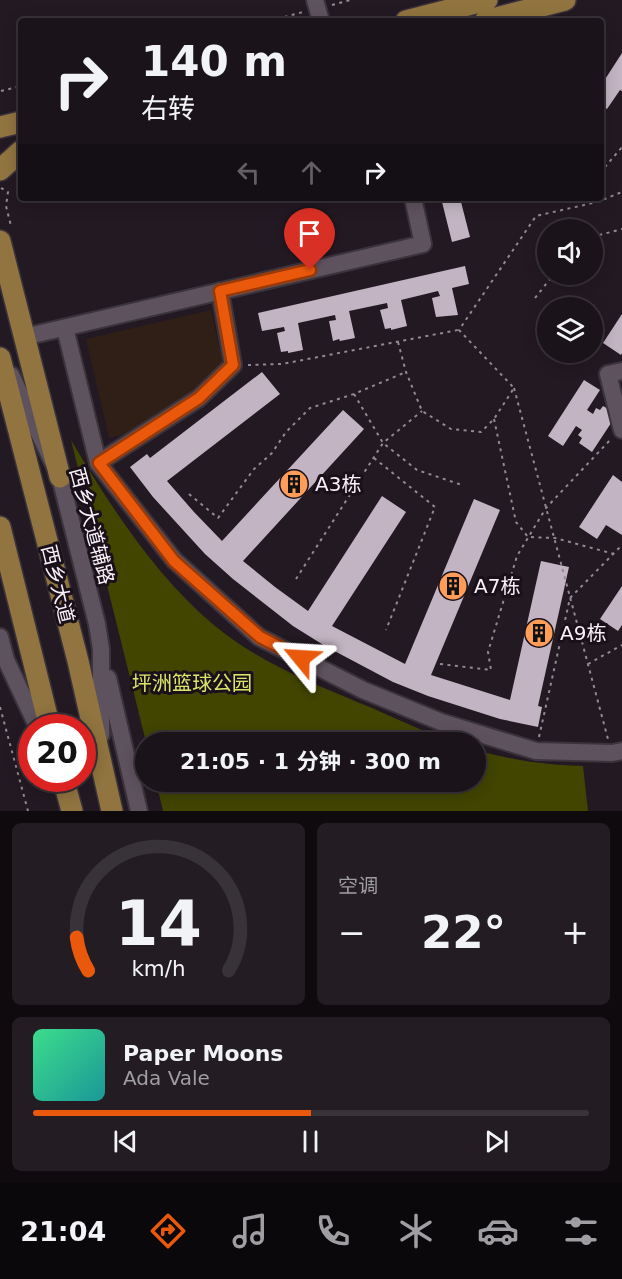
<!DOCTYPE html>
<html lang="zh">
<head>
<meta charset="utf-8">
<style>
  body { margin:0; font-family:"DejaVu Sans","Noto Sans SC",sans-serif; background:#231c23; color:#f1f3f6; height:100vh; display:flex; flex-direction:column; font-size:22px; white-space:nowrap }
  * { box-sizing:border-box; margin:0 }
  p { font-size:20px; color:#9f9ea2 }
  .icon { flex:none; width:33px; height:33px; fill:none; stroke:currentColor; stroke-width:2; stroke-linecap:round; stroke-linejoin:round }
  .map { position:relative; height:811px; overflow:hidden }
  .panel { display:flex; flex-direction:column; gap:12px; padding:12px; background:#0e0a0e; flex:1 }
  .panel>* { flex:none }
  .banner { position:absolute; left:18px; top:18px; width:586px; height:183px; border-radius:6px; box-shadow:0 3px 15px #0003,0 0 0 2px #383239; background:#1a131a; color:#f1f3f6; overflow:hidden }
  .fabs { position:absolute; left:537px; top:219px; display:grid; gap:12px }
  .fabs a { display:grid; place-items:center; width:66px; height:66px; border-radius:50%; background:#1a131a; box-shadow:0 3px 15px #0003,0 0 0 2px #383239; font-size:30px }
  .speed { position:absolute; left:18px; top:714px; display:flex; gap:12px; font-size:30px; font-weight:700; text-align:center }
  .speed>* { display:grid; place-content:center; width:78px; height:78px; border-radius:50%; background:#1a131a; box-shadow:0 3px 15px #0003,0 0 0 2px #383239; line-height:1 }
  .speed .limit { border:9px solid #d22; background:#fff; color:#111 }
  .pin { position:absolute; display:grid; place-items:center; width:51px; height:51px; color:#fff; margin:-62px -26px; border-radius:50% 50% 50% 0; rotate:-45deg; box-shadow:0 0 6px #0007 }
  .pin .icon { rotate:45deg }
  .me { position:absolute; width:66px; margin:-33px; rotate:297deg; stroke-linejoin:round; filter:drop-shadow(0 0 4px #0008) }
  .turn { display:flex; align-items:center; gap:21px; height:126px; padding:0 24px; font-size:27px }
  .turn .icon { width:78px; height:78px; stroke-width:2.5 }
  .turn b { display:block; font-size:42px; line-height:51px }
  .lanes { display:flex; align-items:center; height:57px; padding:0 24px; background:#0003; justify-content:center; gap:30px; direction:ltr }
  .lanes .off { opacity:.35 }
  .big { font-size:45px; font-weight:700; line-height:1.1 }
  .panel .widget { flex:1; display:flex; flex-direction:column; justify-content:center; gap:9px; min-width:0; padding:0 21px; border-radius:9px; background:#231c23 }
  .panel .dial { align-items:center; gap:0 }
  .dial svg { height:156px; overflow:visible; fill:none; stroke:#383239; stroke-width:7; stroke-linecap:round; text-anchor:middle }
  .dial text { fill:#f1f3f6; stroke:none }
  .song { display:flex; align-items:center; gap:18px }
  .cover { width:72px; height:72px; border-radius:9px; background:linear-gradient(135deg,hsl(150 70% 55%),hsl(180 70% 35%)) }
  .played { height:6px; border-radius:3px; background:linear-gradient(90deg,#ea580c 50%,#383239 50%) }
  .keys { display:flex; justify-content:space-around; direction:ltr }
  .heat { display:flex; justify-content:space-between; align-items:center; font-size:33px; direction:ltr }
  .panel .tiles { flex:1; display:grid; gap:12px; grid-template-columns:1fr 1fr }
  .widget:last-child { grid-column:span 2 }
  .trip { position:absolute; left:135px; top:732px; width:351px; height:60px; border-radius:30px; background:#1a131a; box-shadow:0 3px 15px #0003,0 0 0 2px #383239; font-weight:700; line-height:60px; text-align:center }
  .tabs { display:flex; height:96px; justify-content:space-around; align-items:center; background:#0a080a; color:#9f9ea2 }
  .tabs .icon { width:42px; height:42px }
  .tabs .on { color:#ea580c }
  .tabs b { font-size:27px; color:#f1f3f6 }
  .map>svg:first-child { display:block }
  .education { fill:#301f17 }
  .green { fill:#414500 }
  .building { fill:#c2b4c2 }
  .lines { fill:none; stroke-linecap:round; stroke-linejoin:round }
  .minor-casing { stroke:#3b333b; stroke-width:20 }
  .major-casing { stroke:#3b333b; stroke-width:24 }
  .path { stroke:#928a92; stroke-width:2; stroke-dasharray:3 4.5; stroke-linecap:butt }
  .minor { stroke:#5e525e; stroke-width:16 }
  .major { stroke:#91743f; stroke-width:21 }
  .route-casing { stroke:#983908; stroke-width:15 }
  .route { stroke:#ea580c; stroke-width:10 }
  .labels { text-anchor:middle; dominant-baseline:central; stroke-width:6; stroke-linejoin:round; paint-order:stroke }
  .poi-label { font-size:20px; fill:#f8f1f8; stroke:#191019; text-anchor:start }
  .street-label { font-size:20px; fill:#f8f1f8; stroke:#191019 }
  .park-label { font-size:20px; fill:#dbe668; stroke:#191019 }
</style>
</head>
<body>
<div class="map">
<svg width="622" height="811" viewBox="0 0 622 811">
  <rect width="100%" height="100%" fill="#231923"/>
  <polygon class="education" points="211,310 223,365 142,430 109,438 86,339"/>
  <g class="green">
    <path d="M 71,440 C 110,506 156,577 215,626 C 261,664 319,686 372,708 C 399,720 425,732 452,742 L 146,742 Z"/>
    <path d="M 476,750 C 511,760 546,765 583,766 L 588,811 L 163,811 L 156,782 L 476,782 Z"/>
  </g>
  <g class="building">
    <polygon points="622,53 622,91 620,90 607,109 602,106 602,84"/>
    <polygon points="441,198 460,198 470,237 452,242"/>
    <polygon points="465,266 469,284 452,288 458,315 436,317 432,298 440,296 438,291 401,300 407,326 391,330 391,328 385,329 380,310 388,308 387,303 349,311 355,338 340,341 339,339 333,341 329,321 336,320 335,315 298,323 303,350 288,353 288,351 281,352 277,333 285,331 284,327 262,331 258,313"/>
    <polygon points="622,314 622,353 621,355 603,343"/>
    <polygon points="262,372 280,394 167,481 194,512 222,541 343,410 364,429 243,561 275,587 308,611 382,496 406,512 332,626 405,664 474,499 500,510 431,675 510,700 541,561 569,567 538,706 542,707 538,727 500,719 428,696 393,682 325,646 293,626 233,579 205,554 153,497 130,467 147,454 150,458"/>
    <polygon points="584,380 600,390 587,410 593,414 596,408 600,410 603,406 617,414 592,452 579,443 582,438 578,435 582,430 576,426 563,446 548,436"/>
    <polygon points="613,475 622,482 622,535 606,525 597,539 579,527"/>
    <polygon points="622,586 622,625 618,631 600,619"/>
  </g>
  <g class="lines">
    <g class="minor-casing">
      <g id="minor">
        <polyline points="315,0 321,21"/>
        <polyline points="65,328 98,463 174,560 259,637 363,690 441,722 536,751 612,753 622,751"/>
        <polyline points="24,337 423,244 413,198"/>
        <polyline points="622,371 608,374 622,430"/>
        <polyline points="11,375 60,477 97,624 101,649 101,735"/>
        <polyline points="98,463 199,398 233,365 220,291"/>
        <polyline points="0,637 6,660 38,728"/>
        <polyline points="108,678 139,811"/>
      </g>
    </g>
    <g class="major-casing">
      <g id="major">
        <polyline points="406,21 487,0"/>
        <polyline points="485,21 565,0"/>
        <polyline points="0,127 21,122"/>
        <polyline points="0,170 21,151"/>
        <polyline points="0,241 60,477"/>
        <polyline points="0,358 78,661 112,811"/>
        <polyline points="0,527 50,728"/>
        <polyline points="63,778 72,811"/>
      </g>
    </g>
    <g class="path">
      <polyline points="332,5 350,0"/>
      <polyline points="270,21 303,12"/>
      <polyline points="1,91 21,86"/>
      <polyline points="602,182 605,167 622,147"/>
      <polyline points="1,188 8,192 6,206 11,226"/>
      <polyline points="487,198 487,202 500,198"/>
      <polyline points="592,237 622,229"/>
      <polyline points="535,298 554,274"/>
      <polyline points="398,342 406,372 422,411 451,429 481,432 494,419 514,388 459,330 536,216 597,202 622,192"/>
      <polyline points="248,365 282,364 458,330"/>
      <polyline points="514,388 608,739"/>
      <polyline points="354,394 383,443 417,470 462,485"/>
      <polyline points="494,419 516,522 528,537 555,538 614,554"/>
      <polyline points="374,458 435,507 386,630"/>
      <polyline points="189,494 218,518 254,469 272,453 286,432 310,408 354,394 406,372"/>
      <polyline points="296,579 383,443 422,411"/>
      <polyline points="440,664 491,670 488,652 517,556 546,508 611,439"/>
      <polyline points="588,664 622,645"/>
      <polyline points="0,707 28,811"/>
      <polyline points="539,737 570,598 622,545"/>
    </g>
    <use href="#minor" class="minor"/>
    <use href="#major" class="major"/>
  </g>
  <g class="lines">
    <g class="route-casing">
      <polyline id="route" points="301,658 260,637 174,561 99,463 199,398 233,365 220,291 310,270"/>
    </g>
    <use href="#route" class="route"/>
  </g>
  <defs>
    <g id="building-disc" transform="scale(1.5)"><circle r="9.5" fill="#fe9c58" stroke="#191019"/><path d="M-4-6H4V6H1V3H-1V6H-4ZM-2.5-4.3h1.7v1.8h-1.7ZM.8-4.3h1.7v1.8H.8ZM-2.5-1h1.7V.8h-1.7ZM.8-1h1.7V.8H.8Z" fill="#111"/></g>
  </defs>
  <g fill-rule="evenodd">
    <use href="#building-disc" x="294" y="484"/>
    <use href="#building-disc" x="453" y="586"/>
    <use href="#building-disc" x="539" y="633"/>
  </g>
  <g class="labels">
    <g class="poi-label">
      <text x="315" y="484">A3栋</text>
      <text x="474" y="586">A7栋</text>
      <text x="560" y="633">A9栋</text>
    </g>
    <g class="street-label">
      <text transform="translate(92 526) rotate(75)">西乡大道辅路</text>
      <text transform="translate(58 584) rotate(76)">西乡大道</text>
    </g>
    <g class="park-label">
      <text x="192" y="683">坪洲篮球公园</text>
    </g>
  </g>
</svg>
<div class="fabs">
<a><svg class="icon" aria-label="sound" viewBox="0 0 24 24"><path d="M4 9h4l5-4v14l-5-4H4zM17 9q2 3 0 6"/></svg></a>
<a><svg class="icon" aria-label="layers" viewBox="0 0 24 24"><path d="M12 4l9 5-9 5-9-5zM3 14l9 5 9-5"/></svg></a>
</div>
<div class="speed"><div class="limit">20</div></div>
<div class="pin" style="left:310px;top:270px;background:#d93025"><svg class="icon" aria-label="arrive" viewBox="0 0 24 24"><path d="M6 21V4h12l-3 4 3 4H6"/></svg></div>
<svg class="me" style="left:301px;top:658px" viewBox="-20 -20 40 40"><path d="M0-17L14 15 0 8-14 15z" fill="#ea580c" stroke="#fff" stroke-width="4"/></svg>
<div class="trip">21:05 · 1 分钟 · 300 m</div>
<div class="banner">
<div class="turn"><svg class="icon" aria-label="right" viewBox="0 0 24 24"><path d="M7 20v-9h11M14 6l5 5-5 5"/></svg><div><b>140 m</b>右转</div></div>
<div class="lanes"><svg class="icon off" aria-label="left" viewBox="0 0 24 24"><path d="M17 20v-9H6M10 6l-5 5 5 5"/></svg><svg class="icon off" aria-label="ahead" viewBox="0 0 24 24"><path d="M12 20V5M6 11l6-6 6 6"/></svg><svg class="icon" aria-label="right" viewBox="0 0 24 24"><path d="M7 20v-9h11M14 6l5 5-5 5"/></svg></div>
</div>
</div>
<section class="panel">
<div class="tiles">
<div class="widget dial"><svg viewBox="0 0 100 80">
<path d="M14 69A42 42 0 1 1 86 69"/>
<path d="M14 69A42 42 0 0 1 8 52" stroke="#ea580c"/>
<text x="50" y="56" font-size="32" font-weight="700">14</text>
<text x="50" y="72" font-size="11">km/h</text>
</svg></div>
<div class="widget"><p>空调</p>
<div class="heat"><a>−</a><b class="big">22°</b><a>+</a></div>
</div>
<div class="widget">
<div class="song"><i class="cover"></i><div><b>Paper Moons</b><p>Ada Vale</p></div></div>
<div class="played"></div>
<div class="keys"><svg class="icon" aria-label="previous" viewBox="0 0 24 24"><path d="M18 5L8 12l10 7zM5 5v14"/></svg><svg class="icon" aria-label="pause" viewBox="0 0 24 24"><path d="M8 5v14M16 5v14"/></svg><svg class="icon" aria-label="next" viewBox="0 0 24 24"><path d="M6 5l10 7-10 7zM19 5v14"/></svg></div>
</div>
</div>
</section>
<nav class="tabs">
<b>21:04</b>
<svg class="icon on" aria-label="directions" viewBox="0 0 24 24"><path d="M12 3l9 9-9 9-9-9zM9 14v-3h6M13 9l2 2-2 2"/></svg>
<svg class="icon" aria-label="music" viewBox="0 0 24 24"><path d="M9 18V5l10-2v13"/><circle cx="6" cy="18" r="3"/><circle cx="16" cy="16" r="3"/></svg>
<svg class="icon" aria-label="phone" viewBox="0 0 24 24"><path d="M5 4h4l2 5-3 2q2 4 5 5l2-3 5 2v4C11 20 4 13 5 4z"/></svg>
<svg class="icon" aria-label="climate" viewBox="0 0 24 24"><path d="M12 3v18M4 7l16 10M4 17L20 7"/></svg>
<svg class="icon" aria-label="car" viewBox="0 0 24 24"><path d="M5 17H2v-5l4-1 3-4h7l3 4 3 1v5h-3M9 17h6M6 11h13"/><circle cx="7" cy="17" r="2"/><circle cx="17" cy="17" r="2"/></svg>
<svg class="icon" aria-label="filters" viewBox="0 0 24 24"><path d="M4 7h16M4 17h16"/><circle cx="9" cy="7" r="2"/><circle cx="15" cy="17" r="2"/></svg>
</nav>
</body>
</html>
